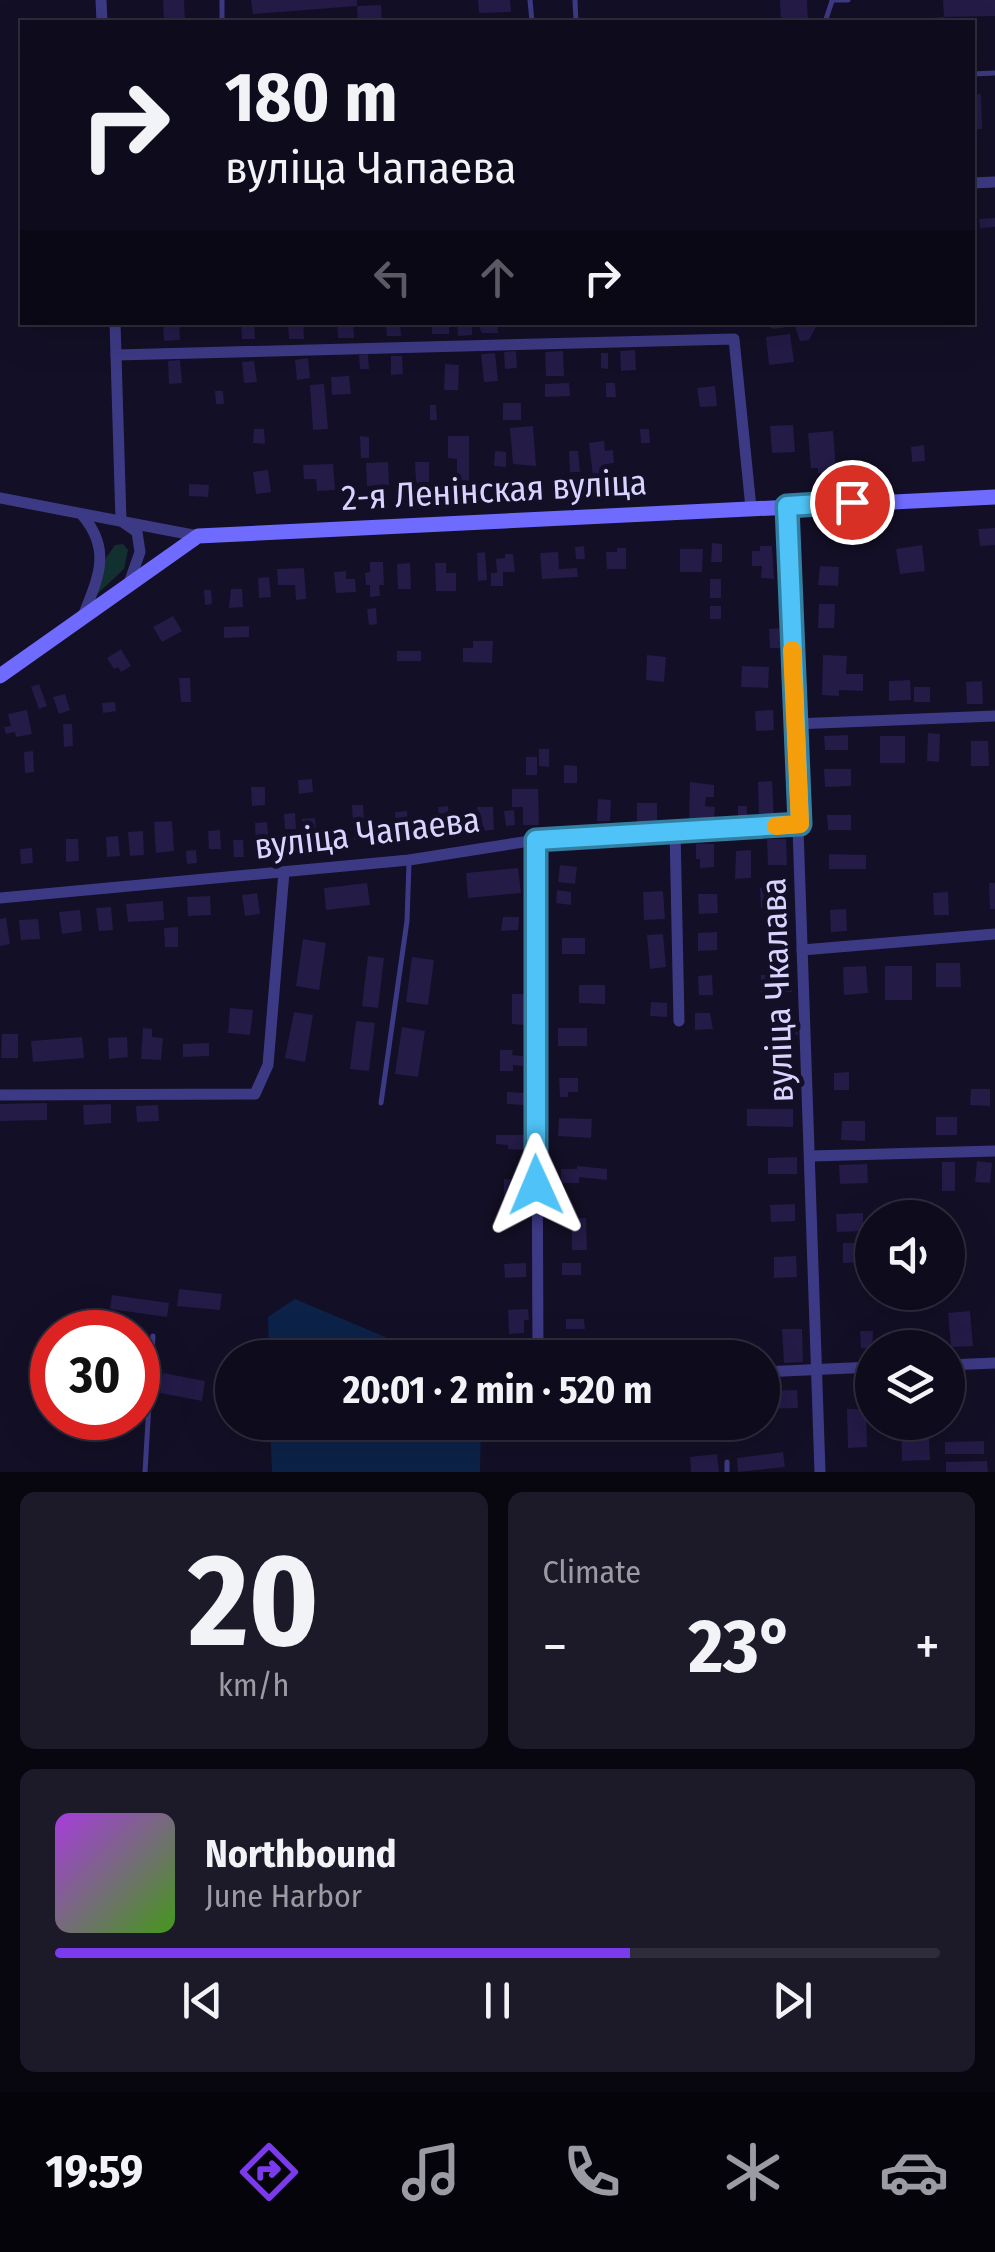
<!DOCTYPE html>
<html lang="en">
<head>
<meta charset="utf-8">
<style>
  body { margin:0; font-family:"Fira Sans Condensed",sans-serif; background:#1c1929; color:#f1f3f6; height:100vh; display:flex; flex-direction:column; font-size:38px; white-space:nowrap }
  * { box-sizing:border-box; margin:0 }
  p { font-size:32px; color:#9b9ba3 }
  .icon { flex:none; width:55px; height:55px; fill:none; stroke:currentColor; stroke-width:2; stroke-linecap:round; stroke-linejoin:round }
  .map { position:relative; height:1472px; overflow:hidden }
  .sheet { display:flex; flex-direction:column; gap:20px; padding:20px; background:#08060f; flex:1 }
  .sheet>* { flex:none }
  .banner { position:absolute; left:20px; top:20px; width:955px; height:305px; border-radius:0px; box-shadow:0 10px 40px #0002,0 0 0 2px #2e2b3b; background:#0e0b1c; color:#f1f3f6; overflow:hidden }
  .tools { position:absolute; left:855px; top:1200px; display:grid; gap:20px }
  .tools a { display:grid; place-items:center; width:110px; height:110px; border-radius:50%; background:#0e0b1c; box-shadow:0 10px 40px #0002,0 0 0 2px #2e2b3b; font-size:50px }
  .speed { position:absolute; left:30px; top:1310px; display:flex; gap:20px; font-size:50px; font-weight:700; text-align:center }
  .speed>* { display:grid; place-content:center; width:130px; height:130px; border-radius:50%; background:#0e0b1c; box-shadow:0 10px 40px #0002,0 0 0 2px #2e2b3b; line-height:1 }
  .speed .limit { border:15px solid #d22; background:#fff; color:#111 }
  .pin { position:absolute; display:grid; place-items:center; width:85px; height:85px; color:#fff; margin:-42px; border:5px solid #fff; border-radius:50%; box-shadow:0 2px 10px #0007 }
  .me { position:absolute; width:110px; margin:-55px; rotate:359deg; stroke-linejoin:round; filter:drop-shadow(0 0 8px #0008) }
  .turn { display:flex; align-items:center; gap:35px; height:210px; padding:0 40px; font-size:45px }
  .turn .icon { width:130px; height:130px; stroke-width:2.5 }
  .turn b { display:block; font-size:70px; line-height:85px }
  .lanes { display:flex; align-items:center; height:95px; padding:0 40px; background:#0003; justify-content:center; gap:50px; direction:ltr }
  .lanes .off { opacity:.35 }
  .big { font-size:75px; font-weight:700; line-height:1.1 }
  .sheet .widget { flex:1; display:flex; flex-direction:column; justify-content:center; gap:15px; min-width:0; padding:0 35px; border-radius:15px; background:#1c1929 }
  .sheet .dial { align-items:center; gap:0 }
  .dial b { font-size:130px; line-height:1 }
  .song { display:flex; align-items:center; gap:30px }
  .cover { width:120px; height:120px; border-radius:15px; background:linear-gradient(135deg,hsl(280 70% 55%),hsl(100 70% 35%)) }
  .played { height:10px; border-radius:5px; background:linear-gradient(90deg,#7c3aed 65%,#2e2b3b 65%) }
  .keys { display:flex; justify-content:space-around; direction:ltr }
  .heat { display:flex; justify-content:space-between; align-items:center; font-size:55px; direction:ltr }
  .sheet .tiles { flex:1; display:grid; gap:20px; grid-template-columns:1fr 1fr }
  .widget:last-child { grid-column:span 2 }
  .trip { position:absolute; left:215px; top:1340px; width:565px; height:100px; border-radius:50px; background:#0e0b1c; box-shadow:0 10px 40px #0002,0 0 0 2px #2e2b3b; font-weight:700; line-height:100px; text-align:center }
  .tab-bar { display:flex; height:160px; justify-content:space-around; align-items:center; background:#06040b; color:#9b9ba3 }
  .tab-bar .icon { width:70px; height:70px }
  .tab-bar .on { color:#7c3aed }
  .tab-bar b { font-size:45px; color:#f1f3f6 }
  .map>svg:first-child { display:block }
  .green { fill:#12302f }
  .water { fill:#0c2248 }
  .building { fill:#241b47 }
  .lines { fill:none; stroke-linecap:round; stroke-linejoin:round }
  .lane { stroke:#3d3a85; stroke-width:5 }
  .street { stroke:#3d3a85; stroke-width:11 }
  .secondary { stroke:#6f6bff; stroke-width:15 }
  .route-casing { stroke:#337fa1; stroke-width:25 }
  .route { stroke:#4fc3f7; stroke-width:18 }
  .slow { stroke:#f59e0b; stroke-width:18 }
  .labels { text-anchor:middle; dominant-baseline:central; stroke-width:10; stroke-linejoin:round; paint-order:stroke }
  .street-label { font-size:35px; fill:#d9d4ff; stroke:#130f26 }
</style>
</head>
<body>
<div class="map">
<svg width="995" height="1472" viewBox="0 0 995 1472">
  <rect width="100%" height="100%" fill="#130f26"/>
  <polygon class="green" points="123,544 128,550 124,569 94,597 106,558 115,545"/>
  <g class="water">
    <polygon points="295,1299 433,1357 269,1357 268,1317"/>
    <polygon points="270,1423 481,1423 480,1472 272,1472"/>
  </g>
  <g class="building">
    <polygon points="163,0 184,0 185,22 164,22"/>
    <polygon points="251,0 357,0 357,6 381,5 382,22 358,22 357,6 253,14"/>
    <polygon points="478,0 510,0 511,12 479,13"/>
    <polygon points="780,0 807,0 808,22 781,22"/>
    <polygon points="943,0 995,0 995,16 944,17 945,22 910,22 910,20 944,17"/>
    <polygon points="981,94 982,129 972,129 972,95"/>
    <polygon points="995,218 995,227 980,228 979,219"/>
    <polygon points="163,322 179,322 180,340 164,341"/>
    <polygon points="241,322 254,322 255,339 242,339"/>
    <polygon points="288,322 303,322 304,339 289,339"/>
    <polygon points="337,322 353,322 354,338 338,338"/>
    <polygon points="386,322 400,322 401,336 387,336"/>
    <rect x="432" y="322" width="17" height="12"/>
    <polygon points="477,322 497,322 498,333 482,333"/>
    <rect x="615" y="322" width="21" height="5"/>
    <polygon points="762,322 813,322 817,325 809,340 800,341 795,326 773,329"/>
    <polygon points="457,323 472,323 472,335 458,336"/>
    <polygon points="790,334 794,362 769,365 766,337"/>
    <polygon points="635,350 636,370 621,371 620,351"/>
    <polygon points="516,351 517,368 505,369 504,352"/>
    <polygon points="563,351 564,376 546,376 545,352"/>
    <polygon points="495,353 498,381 484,382 481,354"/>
    <polygon points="601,353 608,353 608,369 601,368"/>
    <polygon points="368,354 369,369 360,369 359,355"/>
    <polygon points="391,356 402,356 403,374 391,375"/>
    <polygon points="308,358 310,378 297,380 295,360"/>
    <polygon points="180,360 182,383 169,384 168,361"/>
    <polygon points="254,361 257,382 244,383 242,362"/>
    <polygon points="445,364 459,365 458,390 444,390"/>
    <polygon points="349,376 351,394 332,395 331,377"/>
    <polygon points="569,383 570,396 545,397 545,384"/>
    <polygon points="606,383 615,383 616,397 606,397"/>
    <polygon points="324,384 328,429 313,430 310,385"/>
    <polygon points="715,386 717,406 700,407 697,388"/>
    <polygon points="215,391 223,391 224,404 216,404"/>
    <rect x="503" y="403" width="18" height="17"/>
    <polygon points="430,405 436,405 437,420 430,420"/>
    <polygon points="793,425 795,452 772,453 770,426"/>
    <polygon points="533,426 536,466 513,464 510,428"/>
    <polygon points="254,429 264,429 265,444 253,443"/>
    <polygon points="640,429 649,429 650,443 641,443"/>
    <polygon points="833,431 836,472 818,473 818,468 811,468 808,433"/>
    <polygon points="360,436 369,437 369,458 361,458"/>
    <polygon points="448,436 469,436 469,482 457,483 457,459 448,458"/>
    <polygon points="604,441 605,451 613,450 614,463 606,464 607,474 593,476 589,443"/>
    <polygon points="924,445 925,461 912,462 911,447"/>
    <polygon points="495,451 506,452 506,467 494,466"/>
    <polygon points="569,451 578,451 580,472 570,472"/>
    <polygon points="388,462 389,485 367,486 366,463"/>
    <polygon points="415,462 429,462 429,482 416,483"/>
    <polygon points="333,464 335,490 317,491 316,479 304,479 303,465"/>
    <polygon points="268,470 271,492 256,494 253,472"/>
    <polygon points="189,484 209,485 208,497 189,496"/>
    <polygon points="995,528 995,545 980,546 978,529"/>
    <polygon points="712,543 722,544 722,562 711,562"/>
    <polygon points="922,545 925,571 900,574 896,549"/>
    <polygon points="584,546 585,559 576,559 575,547"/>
    <polygon points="760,546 772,546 774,579 761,578 762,566 752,566 752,551 760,551"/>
    <polygon points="617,548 626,548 626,569 607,569 606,552 617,552"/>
    <polygon points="680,549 703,549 702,572 680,572"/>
    <polygon points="485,552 487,580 478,581 477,553"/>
    <polygon points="558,552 559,569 577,568 578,577 542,579 540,553"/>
    <polygon points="505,554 513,554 515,572 503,572 503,586 491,586 491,573 497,573 496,559 505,558"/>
    <polygon points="370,562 383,562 384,585 379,585 380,596 370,597 370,585 366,585 365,573 370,572"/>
    <polygon points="410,563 411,589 398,589 397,564"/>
    <polygon points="435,563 446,563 446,573 456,573 456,591 436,591"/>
    <polygon points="820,566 839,567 838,586 818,585"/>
    <polygon points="304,568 306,599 296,600 295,585 278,585 277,569"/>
    <polygon points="346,571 346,579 355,579 356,592 336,593 334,572"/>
    <polygon points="269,577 271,597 259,598 258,578"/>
    <rect x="710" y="579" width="11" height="19"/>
    <polygon points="231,589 242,589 243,607 229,608"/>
    <polygon points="204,590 211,590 212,604 205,605"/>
    <polygon points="819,604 835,604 834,628 818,628"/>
    <rect x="710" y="606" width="11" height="13"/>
    <polygon points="376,608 377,624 369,625 367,609"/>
    <polygon points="173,616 182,631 162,642 153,627"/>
    <polygon points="249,626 249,637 224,638 224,627"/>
    <polygon points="782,628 783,648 770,648 769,629"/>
    <polygon points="473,641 493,641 492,663 463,662 463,648 473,648"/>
    <polygon points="121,649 131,666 121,672 118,667 114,669 107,658"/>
    <rect x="397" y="651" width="24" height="10"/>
    <polygon points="647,655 666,657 664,682 646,680"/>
    <polygon points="823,655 847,656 846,674 863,674 863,691 839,690 839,696 822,695"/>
    <polygon points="742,666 769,667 768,688 741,687"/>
    <polygon points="179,678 190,678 191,702 181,702"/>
    <polygon points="910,680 911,700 889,701 889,681"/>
    <polygon points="982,681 983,704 967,704 966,682"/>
    <polygon points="39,684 47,706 39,709 31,687"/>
    <rect x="914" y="687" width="16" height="15"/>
    <polygon points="65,694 70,710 59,714 53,697"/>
    <polygon points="115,702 116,711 103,713 102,703"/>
    <polygon points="27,710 32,734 16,737 15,732 6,734 4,727 11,726 8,714"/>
    <polygon points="773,710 774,730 756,731 755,711"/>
    <polygon points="63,724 72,724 73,746 64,747"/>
    <polygon points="928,733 940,734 939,762 927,761"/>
    <polygon points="848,735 848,750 825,750 824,736"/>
    <rect x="880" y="736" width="25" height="27"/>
    <polygon points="971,741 988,741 989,766 971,766"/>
    <polygon points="539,749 549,749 549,767 539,766"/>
    <polygon points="33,751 34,772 25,773 24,752"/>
    <rect x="526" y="757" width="11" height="18"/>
    <polygon points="564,765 577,766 577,783 564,783"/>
    <polygon points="824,769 851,769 851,786 825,787"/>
    <polygon points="312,779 313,792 299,794 298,780"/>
    <polygon points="772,781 774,818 759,818 758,782"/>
    <polygon points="690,782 714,785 714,797 706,797 705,806 715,807 714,819 689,821"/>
    <polygon points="251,787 265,787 265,805 252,806"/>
    <polygon points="512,789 538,789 539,825 523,825 523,807 512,807"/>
    <polygon points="598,799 611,800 610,821 597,821"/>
    <rect x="637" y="803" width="20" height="20"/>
    <polygon points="352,805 363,805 365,839 354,840"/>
    <polygon points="448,806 450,831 440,831 438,807"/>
    <rect x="738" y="806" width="9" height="14"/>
    <polygon points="477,807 493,807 494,830 478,831"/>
    <polygon points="514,810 515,825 506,826 504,811"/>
    <polygon points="407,811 408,830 396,830 395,812"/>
    <polygon points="295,813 296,829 285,829 284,814"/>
    <polygon points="827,815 851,815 851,830 828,830"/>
    <polygon points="315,818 317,840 304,841 302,819"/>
    <polygon points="172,821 174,851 156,853 154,822"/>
    <polygon points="267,822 269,844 256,845 255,823"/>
    <polygon points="220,830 221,849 209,849 208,831"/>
    <polygon points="143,831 144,855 130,856 128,832"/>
    <polygon points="118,836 120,856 107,857 106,837"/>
    <polygon points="66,839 78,839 79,861 66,862"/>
    <polygon points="767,839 786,839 787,865 768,865"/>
    <polygon points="233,840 243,840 244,857 234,857"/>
    <polygon points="696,844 714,844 714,867 700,868 700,859 696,859"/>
    <polygon points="32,848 33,863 21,864 20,849"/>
    <polygon points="196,850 197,863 187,864 186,851"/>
    <polygon points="751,850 751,878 735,879 736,851"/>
    <polygon points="829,854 866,855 866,869 829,869"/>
    <polygon points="560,865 577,867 575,884 558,882"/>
    <polygon points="518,868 521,893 468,898 466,873"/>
    <polygon points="367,883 370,905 326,910 324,888"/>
    <polygon points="989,883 995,883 995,909 990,909"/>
    <polygon points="787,887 788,907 761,908 760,888"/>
    <polygon points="557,890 571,892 571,905 556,903"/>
    <polygon points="663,891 665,919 644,920 643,892"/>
    <polygon points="948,892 949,915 934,915 933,893"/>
    <polygon points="257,893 260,914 245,916 242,895"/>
    <polygon points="698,894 717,894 718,913 699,914"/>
    <polygon points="210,896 211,915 188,916 187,897"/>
    <polygon points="163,901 164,920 128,922 126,904"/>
    <polygon points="111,907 113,930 99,931 96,908"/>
    <polygon points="846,909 847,931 831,932 830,910"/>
    <polygon points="80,910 82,931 62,934 59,912"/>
    <polygon points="503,917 519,917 518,930 501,931"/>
    <polygon points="6,918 10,944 0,946 0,919"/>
    <polygon points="38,919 40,939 21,940 19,920"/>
    <polygon points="178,927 178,947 165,947 164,928"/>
    <polygon points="771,929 790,929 790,946 770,945"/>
    <polygon points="717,932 717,950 698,951 698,933"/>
    <polygon points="663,934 666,967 650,969 647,935"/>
    <rect x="562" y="938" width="23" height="16"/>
    <polygon points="303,939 326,943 319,990 296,986"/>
    <polygon points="368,956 384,958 378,1008 362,1006"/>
    <polygon points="412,957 434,960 428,1005 406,1002"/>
    <polygon points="936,963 960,963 961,987 936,987"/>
    <polygon points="866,966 868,993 844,995 843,967"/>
    <rect x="885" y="966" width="27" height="34"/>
    <polygon points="792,974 792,992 761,993 761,975"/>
    <polygon points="712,975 713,995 699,995 698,976"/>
    <polygon points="579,985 605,985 605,1004 579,1003"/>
    <polygon points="512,994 525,994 524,1025 512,1024"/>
    <polygon points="651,1002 667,1003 667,1017 650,1016"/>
    <polygon points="230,1008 253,1010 250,1035 228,1033"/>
    <polygon points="294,1012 313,1015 305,1062 285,1058"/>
    <polygon points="695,1013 710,1013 713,1029 695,1030"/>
    <polygon points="795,1016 798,1035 772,1039 770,1020"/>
    <polygon points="356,1021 375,1023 369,1071 350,1069"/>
    <polygon points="402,1027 425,1031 418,1077 395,1074"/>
    <polygon points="143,1028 152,1029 152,1037 163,1038 161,1060 141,1059"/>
    <rect x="558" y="1028" width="29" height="18"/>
    <polygon points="2,1034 18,1034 18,1058 1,1058"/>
    <polygon points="82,1037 84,1058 33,1062 31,1041"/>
    <polygon points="127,1037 128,1057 109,1059 108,1038"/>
    <polygon points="209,1043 209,1056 183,1057 183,1044"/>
    <polygon points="500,1050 513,1050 512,1055 523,1056 523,1066 513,1065 513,1071 500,1071"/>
    <polygon points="771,1061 790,1061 791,1080 771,1081"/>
    <polygon points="849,1072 849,1090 834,1090 834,1073"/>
    <polygon points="559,1078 578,1078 578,1092 568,1092 568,1097 560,1097"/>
    <polygon points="971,1089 990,1089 990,1106 970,1105"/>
    <polygon points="507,1092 525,1093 524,1105 507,1104"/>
    <polygon points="47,1103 47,1120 0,1121 0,1104"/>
    <polygon points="111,1104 111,1123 84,1125 83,1105"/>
    <polygon points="158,1105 159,1121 137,1122 136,1106"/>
    <polygon points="747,1109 793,1109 793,1127 747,1126"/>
    <rect x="936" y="1117" width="21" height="18"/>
    <polygon points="559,1118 592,1119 591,1138 558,1136"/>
    <polygon points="842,1121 865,1121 865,1141 841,1140"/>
    <polygon points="496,1135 524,1135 524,1150 508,1149 508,1145 496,1144"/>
    <polygon points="797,1157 797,1174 768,1174 768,1158"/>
    <polygon points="977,1161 992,1163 990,1183 975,1182"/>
    <rect x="942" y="1162" width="13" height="29"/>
    <polygon points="867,1164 868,1183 840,1184 839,1165"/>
    <polygon points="577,1166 607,1169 607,1180 579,1177 579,1183 561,1183 561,1169 577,1169"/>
    <polygon points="504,1179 523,1180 523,1191 514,1191 514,1199 504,1199"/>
    <polygon points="795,1204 795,1221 771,1222 770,1205"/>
    <polygon points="863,1213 863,1231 837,1232 836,1214"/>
    <polygon points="572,1218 586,1218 587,1250 572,1250"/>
    <polygon points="843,1243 865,1243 865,1262 843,1263"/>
    <polygon points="796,1256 797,1277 774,1278 774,1257"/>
    <polygon points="526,1263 526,1277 505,1278 504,1264"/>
    <rect x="562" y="1263" width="19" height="12"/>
    <polygon points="179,1289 222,1294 220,1310 177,1306"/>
    <polygon points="112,1295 169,1303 167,1317 110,1309"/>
    <polygon points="528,1309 529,1320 524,1320 524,1333 509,1334 508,1310"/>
    <polygon points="970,1311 973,1346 951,1347 948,1313"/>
    <polygon points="566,1319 584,1319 585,1329 566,1329"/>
    <polygon points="782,1329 802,1329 803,1362 784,1363"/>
    <polygon points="860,1331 873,1331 872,1349 861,1348"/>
    <polygon points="899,1337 918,1337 918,1346 901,1346"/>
    <polygon points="658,1340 667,1340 668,1345 683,1345 683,1358 642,1358 642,1346 658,1345"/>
    <polygon points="163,1373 205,1381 202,1401 160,1393"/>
    <polygon points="797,1390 798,1408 762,1409 762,1391"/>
    <polygon points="847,1409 866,1409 867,1447 848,1448"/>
    <polygon points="901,1422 928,1422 930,1460 902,1461"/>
    <polygon points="984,1441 984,1454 945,1454 945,1442"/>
    <polygon points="783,1452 785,1467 738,1472 737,1458"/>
    <polygon points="717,1454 719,1472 691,1472 690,1457"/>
    <polygon points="987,1461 988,1472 946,1472 946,1462"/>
  </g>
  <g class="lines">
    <g class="lane">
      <polyline points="222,0 222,22"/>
      <polyline points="530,0 532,22"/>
      <polyline points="575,0 576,22"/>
      <polyline points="832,0 848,0"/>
      <polyline points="825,22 832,1"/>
      <polyline points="972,74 995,73"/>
      <polyline points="381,1103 407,921 409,863"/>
      <polyline points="727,1462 727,1472"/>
      <polyline points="145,1472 153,1336"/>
    </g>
    <g class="street">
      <polyline points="101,0 102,22"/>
      <polyline points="972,183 995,182"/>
      <polyline points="115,322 121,521"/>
      <polyline points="116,355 734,339 751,508"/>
      <polyline points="0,498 198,536"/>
      <polyline points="787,506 820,1472"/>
      <path d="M 83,516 C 112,551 98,578 83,616"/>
      <polyline points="124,523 137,532 140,552 128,586"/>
      <polyline points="794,724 995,716"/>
      <polyline points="675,830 679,1021"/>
      <polyline points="536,840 538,1358"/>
      <polyline points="0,898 409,860 536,840 800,825"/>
      <polyline points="802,950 995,934"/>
      <polyline points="0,1095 255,1094 268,1065 284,872"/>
      <polyline points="811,1156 995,1151"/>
      <polyline points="948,1365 995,1363"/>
      <polyline points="762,1372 872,1367"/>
    </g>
    <polyline class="secondary" points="0,676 198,536 995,497"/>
  </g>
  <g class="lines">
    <g class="route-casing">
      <polyline id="route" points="536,1185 536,840 800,824 787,506 852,502"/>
    </g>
    <use href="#route" class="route"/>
    <polyline class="slow" points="776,826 800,824 792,650"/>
  </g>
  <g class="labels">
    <g class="street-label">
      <text transform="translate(494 490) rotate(-3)">2-я Ленінская вуліца</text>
      <text transform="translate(367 833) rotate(-7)">вуліца Чапаева</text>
      <text transform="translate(777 990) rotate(-92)">вуліца Чкалава</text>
    </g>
  </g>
</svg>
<div class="tools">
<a><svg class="icon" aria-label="sound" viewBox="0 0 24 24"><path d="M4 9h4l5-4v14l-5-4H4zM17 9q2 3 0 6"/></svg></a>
<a><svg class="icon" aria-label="layers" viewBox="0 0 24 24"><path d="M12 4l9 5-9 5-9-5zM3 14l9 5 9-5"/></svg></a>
</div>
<div class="speed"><div class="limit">30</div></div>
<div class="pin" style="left:852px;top:502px;background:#d93025"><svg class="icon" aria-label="arrive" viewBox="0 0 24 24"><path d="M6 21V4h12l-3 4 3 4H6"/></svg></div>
<svg class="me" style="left:536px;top:1185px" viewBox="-20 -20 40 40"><path d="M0-17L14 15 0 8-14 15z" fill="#4fc3f7" stroke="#fff" stroke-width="4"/></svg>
<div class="trip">20:01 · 2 min · 520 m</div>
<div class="banner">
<div class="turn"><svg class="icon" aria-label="right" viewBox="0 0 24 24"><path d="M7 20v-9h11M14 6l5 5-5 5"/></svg><div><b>180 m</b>вуліца Чапаева</div></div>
<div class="lanes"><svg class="icon off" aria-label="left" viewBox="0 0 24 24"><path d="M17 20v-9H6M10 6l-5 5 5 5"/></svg><svg class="icon off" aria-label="ahead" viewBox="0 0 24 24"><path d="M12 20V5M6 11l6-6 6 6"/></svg><svg class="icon" aria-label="right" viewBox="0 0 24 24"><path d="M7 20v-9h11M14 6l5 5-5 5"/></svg></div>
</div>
</div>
<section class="sheet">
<div class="tiles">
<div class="widget dial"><b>20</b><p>km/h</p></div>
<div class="widget"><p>Climate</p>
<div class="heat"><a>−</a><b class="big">23°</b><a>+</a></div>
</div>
<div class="widget">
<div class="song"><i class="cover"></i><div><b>Northbound</b><p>June Harbor</p></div></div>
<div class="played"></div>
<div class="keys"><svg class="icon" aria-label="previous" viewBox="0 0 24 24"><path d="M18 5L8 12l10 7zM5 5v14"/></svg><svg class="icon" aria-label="pause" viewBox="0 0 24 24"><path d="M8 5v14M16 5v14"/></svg><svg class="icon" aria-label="next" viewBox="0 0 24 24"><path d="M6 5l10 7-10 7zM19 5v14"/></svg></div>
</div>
</div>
</section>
<nav class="tab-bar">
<b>19:59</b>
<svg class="icon on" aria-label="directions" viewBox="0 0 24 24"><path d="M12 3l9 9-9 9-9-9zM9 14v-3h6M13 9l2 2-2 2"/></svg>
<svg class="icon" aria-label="music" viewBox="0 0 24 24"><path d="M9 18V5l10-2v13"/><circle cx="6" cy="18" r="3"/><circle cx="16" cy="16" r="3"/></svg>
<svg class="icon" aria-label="phone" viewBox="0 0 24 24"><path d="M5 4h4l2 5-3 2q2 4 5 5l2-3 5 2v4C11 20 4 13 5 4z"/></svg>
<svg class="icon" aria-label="climate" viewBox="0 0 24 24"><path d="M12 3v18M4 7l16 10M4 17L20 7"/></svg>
<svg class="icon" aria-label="car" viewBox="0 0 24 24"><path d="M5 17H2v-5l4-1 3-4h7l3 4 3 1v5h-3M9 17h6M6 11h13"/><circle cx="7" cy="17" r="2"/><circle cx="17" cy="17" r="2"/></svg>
</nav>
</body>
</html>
